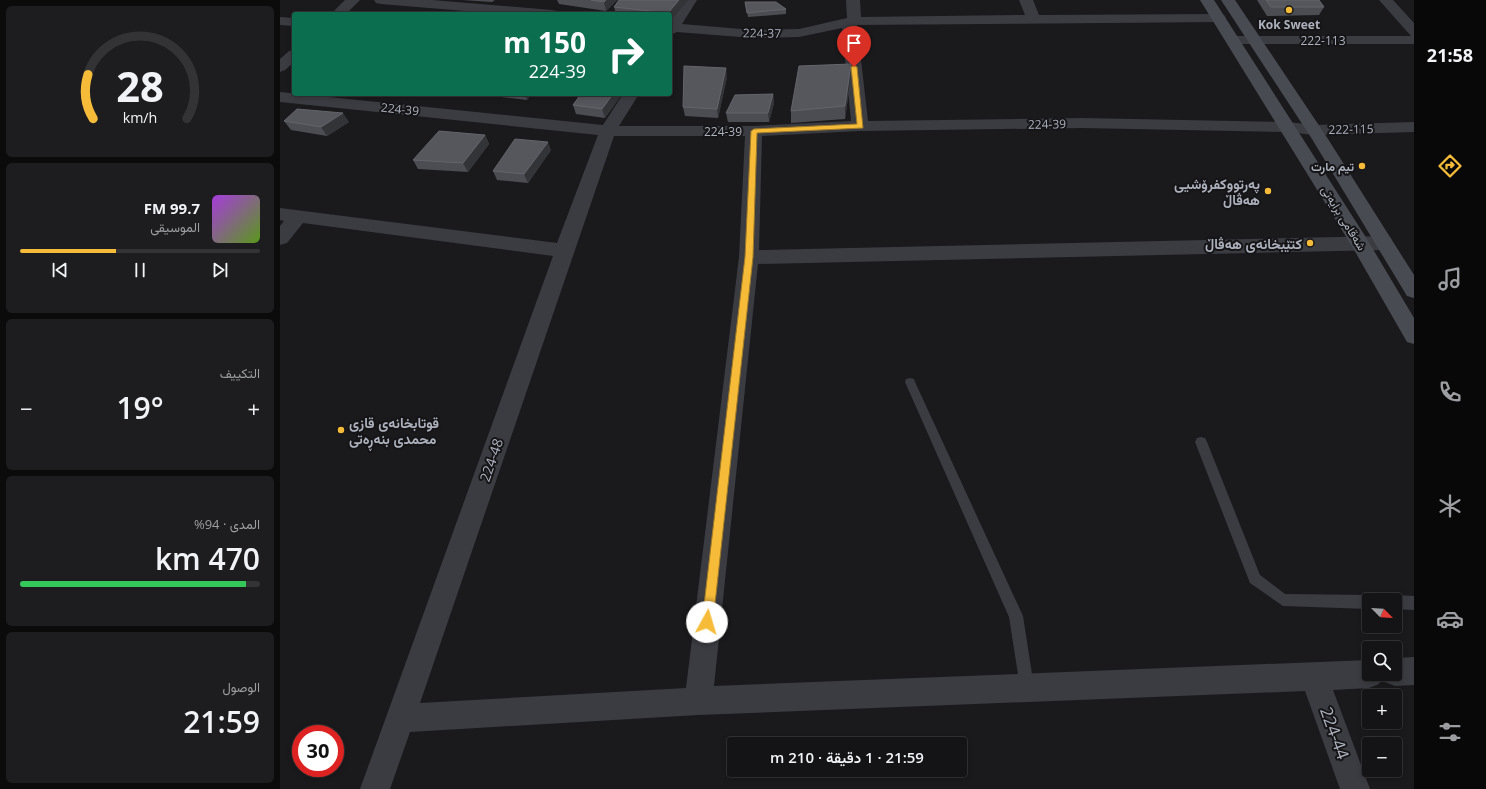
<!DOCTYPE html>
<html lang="ar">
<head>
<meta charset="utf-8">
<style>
  body { margin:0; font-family:"Open Sans",Vazirmatn,sans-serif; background:#1d1d1f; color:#f1f3f6; direction:rtl; height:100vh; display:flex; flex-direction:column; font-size:15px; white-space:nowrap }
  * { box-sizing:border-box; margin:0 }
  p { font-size:13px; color:#9d9ea1 }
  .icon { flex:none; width:22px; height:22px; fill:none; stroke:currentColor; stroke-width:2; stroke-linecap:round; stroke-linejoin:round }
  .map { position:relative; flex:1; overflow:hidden; direction:ltr }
  .side { display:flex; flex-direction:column; gap:6px; padding:6px; background:#0b0b0c; width:280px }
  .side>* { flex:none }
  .banner { position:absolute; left:12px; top:12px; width:380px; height:84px; border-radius:4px; box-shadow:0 2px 6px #0003,0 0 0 1px #333335; direction:rtl; background:#0b6e4f; color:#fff; overflow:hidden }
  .needle { width:26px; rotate:114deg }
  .controls { position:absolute; left:1082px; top:593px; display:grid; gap:8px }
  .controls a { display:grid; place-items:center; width:40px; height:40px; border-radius:4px; background:#141416; box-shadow:0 2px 6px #0003,0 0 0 1px #333335; font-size:20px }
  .speed { position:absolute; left:12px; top:725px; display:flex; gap:8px; font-size:20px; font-weight:700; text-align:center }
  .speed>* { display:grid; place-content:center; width:52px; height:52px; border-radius:50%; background:#141416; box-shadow:0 2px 6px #0003,0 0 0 1px #333335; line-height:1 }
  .speed .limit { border:6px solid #d22; background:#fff; color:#111 }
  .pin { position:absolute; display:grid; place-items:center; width:34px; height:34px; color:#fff; margin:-41px -17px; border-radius:50% 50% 50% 0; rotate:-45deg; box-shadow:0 0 4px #0007 }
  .pin .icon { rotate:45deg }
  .me { position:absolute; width:44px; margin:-22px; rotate:6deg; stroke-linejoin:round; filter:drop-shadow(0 0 3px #0008) }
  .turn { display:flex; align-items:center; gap:14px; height:84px; padding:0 20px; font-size:18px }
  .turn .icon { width:52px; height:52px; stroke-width:2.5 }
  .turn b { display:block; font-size:28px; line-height:34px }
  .big { font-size:30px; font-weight:600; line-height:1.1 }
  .side .tile { flex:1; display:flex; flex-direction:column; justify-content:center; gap:6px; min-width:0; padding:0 14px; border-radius:6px; background:#1d1d1f }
  .side .dial { align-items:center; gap:0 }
  .dial svg { height:104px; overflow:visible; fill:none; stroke:#333335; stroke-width:7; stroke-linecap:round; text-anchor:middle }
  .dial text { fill:#f1f3f6; stroke:none }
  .song { display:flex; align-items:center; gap:12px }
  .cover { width:48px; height:48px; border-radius:6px; background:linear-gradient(135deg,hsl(280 70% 55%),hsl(90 70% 35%)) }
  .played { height:4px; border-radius:2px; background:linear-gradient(90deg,#f6bc39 40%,#333335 40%) }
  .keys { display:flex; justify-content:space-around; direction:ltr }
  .heat { display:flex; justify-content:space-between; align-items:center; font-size:22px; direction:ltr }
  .charge { height:6px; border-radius:3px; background:linear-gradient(90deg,#34c759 94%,#333335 0) }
  .trip { position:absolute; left:447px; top:737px; width:240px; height:40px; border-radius:4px; background:#141416; box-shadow:0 2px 6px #0003,0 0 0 1px #333335; font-weight:600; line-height:40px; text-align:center; direction:rtl }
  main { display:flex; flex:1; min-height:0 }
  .tab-bar { display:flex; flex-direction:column; width:72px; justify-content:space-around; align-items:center; background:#080809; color:#9d9ea1 }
  .tab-bar .icon { width:28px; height:28px }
  .tab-bar .active { color:#f6bc39 }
  .tab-bar b { font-size:18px; color:#f1f3f6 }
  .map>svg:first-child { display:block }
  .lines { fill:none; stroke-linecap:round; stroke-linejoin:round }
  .service { fill:#3b3c42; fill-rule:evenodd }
  .minor { fill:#3b3c42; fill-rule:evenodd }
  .secondary { fill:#494b52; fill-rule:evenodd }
  .wall { fill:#4b4d52 }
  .shaded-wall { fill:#333438 }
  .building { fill:#56575d; stroke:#64656c }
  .route { fill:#f6bc39; stroke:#a07a25 }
  .poi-dot { fill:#f6bc39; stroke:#151518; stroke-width:1.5 }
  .labels { text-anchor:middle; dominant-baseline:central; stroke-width:4; stroke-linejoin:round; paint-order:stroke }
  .far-poi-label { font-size:12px; font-weight:bold; fill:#adb1bc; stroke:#151518 }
  .far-street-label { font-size:12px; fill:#adb1bc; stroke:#151518 }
  .poi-label { font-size:14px; font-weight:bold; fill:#adb1bc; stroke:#151518; text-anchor:end }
  .street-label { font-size:14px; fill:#adb1bc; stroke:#151518 }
  .near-street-label { font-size:17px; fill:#adb1bc; stroke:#151518 }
</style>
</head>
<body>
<main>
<nav class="tab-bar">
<b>21:58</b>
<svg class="icon active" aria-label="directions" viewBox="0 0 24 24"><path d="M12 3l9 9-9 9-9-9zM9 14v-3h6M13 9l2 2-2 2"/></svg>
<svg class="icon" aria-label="music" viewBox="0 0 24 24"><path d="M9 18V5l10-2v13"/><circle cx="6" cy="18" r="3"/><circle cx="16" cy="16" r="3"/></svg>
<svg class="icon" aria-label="phone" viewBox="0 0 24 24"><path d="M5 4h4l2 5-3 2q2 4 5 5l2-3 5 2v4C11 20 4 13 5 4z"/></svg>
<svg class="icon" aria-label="climate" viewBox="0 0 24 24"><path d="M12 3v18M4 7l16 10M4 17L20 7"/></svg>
<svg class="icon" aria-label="car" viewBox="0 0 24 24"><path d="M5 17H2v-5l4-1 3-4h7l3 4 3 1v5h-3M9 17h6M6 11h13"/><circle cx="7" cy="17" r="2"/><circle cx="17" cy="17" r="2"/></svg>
<svg class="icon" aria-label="filters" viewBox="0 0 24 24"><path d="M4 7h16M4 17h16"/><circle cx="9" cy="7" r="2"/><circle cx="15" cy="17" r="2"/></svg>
</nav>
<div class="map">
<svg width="1134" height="789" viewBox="0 0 1134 789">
  <rect width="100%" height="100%" fill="#1a1a1d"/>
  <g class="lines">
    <g class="service">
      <polygon points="630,378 634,379 635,382 743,616 754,687 752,692 747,694 742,692 740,687 729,617 625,382 626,379"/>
      <polygon points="921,437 925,438 927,442 980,575 1005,594 1089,595 1095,600 1089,600 1089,609 1003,606 970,583 915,442 917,438"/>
      <polygon points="1115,595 1134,596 1134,610 1115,609 1115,600 1109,600"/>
    </g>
    <g class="minor">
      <polygon points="65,0 80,0 66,14 51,14"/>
      <polygon points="94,0 152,0 272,10 277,11 279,14 221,14 101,4 96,3"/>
      <path d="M 403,0 L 417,0 L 402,24 L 473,30 L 519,29 L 567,18 L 566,0 L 580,0 L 581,17 L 745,15 L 739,0 L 753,0 L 759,15 L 939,14 L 944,15 L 946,18 L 944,21 L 939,22 L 577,25 L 588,121 L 802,118 L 1008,122 L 1034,125 L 1134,122 L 1134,132 L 1034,135 L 1008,132 L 802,128 L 580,131 L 482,136 L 479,250 L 1104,236 L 1111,238 L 1113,243 L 1111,248 L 1104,250 L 478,264 L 434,686 L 1089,660 L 1089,674 L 1115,674 L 1115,658 L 1134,657 L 1134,685 L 1115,686 L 1105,682 L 1102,675 L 1099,684 L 1089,688 L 1053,690 L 1090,789 L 1060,789 L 1025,691 L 418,715 L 130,732 L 110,789 L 80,789 L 273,256 L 23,223 L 7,243 L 0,245 L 0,226 L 4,221 L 0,220 L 0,208 L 277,243 L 318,135 L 0,102 L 0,92 L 323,125 L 343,94 L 359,94 L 339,126 L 474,126 L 571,121 L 562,28 L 519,37 L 473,38 L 397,32 L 390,35 L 390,20 ZM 334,136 L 465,136 L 459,257 L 406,688 L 140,703 Z"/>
      <polygon points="1099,0 1113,0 1134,23 1134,44 953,44 948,43 946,40 948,37 953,36 1131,36"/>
      <polygon points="0,17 14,18 14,26 0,25"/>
      <polygon points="14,50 14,62 5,70 0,72 0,59 9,51"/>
    </g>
    <g class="secondary">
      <polygon points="920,0 934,0 1087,239 1134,318 1134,344 1127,342 1073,248"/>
      <polygon points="941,0 955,0 1048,139 1134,275 1134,298 1127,296 1032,139"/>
    </g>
  </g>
  <g class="wall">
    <polygon points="182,0 215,0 212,2"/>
    <polygon points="277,0 337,0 326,11 279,4"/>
    <polygon points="977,0 1039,0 1044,7 1039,15 987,16"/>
    <polygon points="408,1 390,14 336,14 334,7"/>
    <polygon points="465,2 506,9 506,14 468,17"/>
    <polygon points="571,64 571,76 565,119 511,123 511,111"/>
    <polygon points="447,77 438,118 405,116 403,107"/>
    <polygon points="211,94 251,94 247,100 212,96"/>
    <polygon points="301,94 342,94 325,118 296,114 293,105"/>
    <polygon points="493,94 494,103 489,122 448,122 446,113"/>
    <polygon points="4,121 69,122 47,136 11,130"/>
    <polygon points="205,135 209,144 188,172 138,169 133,160"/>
    <polygon points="271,150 248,183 217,180 213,171"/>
  </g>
  <g class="shaded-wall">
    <polygon points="326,0 337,0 326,11 324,2"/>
    <polygon points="399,0 408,0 408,1 390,21 390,14 388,14 388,13"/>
    <polygon points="571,64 571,76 565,119 565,106"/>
    <polygon points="446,68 447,77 438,118 437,109"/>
    <polygon points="244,94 251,94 247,100"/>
    <polygon points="333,94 342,94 325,118 322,109"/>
    <polygon points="493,94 494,103 489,122 488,113"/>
    <polygon points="63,113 69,122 47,136 41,127"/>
    <polygon points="205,135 209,144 188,172 183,163"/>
    <polygon points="268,142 271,150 248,183 244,174"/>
  </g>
  <g class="building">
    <polygon points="311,0 326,0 324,2"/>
    <polygon points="339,0 399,0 388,13 334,7"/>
    <polygon points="986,0 1039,0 1044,7 991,7"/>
    <polygon points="465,2 496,2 506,9 467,13"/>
    <polygon points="571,64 565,106 511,111 519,66"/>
    <polygon points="404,66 446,68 437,109 403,107"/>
    <polygon points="301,94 333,94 322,109 293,105"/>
    <polygon points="493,94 488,113 446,113 455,95"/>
    <polygon points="17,109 63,113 41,127 4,121"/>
    <polygon points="159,131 205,135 183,163 133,160"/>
    <polygon points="235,139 268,142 244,174 213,171"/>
  </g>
  <polygon class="route" points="574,65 577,67 583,128 477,133 473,257 433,622 431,626 427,627 423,626 422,622 465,257 471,131 474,129 577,124 571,67"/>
  <g class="poi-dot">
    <circle cx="1009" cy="10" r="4"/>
    <circle cx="1082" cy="166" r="4"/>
    <circle cx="988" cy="191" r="4"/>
    <circle cx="1030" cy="243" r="4"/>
    <circle cx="61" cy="430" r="4"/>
  </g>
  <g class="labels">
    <g class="far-poi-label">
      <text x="1009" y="24">Kok Sweet</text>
      <text x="1074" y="166" text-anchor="end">تيم مارت</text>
    </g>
    <g class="far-street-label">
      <text transform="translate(482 33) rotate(1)">224-37</text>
      <text x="1043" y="40">222-113</text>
      <text transform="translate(120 109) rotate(6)">224-39</text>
      <text transform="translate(767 124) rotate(-1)">224-39</text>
      <text transform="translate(1071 129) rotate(-1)">222-115</text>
      <text x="443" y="131">224-39</text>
      <text transform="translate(1064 218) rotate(58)">شەقامی برایەتی</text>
    </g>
    <g class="poi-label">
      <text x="980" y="183">پەرتووکفرۆشیی<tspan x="980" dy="16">هەڤاڵ</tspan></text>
      <text x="1022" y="243">کتێبخانەی هەڤاڵ</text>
      <text x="69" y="422" text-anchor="start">قوتابخانەی قازی<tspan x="69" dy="16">محمدی بنەڕەتی</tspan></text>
    </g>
    <g class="street-label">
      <text transform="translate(211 460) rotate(-71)">224-48</text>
    </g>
    <g class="near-street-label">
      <text transform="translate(1055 733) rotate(70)">224-44</text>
    </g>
  </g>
</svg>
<div class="controls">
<a><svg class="needle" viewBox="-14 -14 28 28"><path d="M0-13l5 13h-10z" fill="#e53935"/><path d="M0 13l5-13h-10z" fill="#9d9ea1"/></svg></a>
<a><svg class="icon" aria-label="search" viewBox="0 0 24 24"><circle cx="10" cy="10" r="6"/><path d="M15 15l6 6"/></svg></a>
<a>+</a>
<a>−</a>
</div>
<div class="speed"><div class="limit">30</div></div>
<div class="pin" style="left:574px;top:67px;background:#d93025"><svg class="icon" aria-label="arrive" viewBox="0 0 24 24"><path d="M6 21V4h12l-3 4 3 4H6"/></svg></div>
<svg class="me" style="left:427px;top:622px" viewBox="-20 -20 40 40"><circle r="19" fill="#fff"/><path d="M0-13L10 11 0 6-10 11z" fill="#f6bc39"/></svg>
<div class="trip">21:59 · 1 دقيقة · 210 m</div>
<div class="banner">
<div class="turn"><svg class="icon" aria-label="right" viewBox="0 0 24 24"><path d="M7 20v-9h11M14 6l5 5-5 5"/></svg><div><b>150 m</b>224-39</div></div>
</div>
</div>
<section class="side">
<div class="tile dial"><svg viewBox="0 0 100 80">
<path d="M14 69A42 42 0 1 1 86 69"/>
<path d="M14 69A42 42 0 0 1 10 35" stroke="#f6bc39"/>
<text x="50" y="56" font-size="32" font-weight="700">28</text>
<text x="50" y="72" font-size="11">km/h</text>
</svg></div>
<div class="tile">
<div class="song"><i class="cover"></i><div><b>99.7 FM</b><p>الموسيقى</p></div></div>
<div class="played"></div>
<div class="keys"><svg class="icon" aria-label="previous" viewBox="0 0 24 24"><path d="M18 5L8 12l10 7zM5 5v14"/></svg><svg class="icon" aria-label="pause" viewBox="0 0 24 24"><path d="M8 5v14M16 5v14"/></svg><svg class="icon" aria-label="next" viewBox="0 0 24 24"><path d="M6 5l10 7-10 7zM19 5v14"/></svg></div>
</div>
<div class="tile"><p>التكييف</p>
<div class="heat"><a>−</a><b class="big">19°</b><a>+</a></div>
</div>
<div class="tile"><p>المدى · 94%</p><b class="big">470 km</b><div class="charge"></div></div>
<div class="tile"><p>الوصول</p><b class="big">21:59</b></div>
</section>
</main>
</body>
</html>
